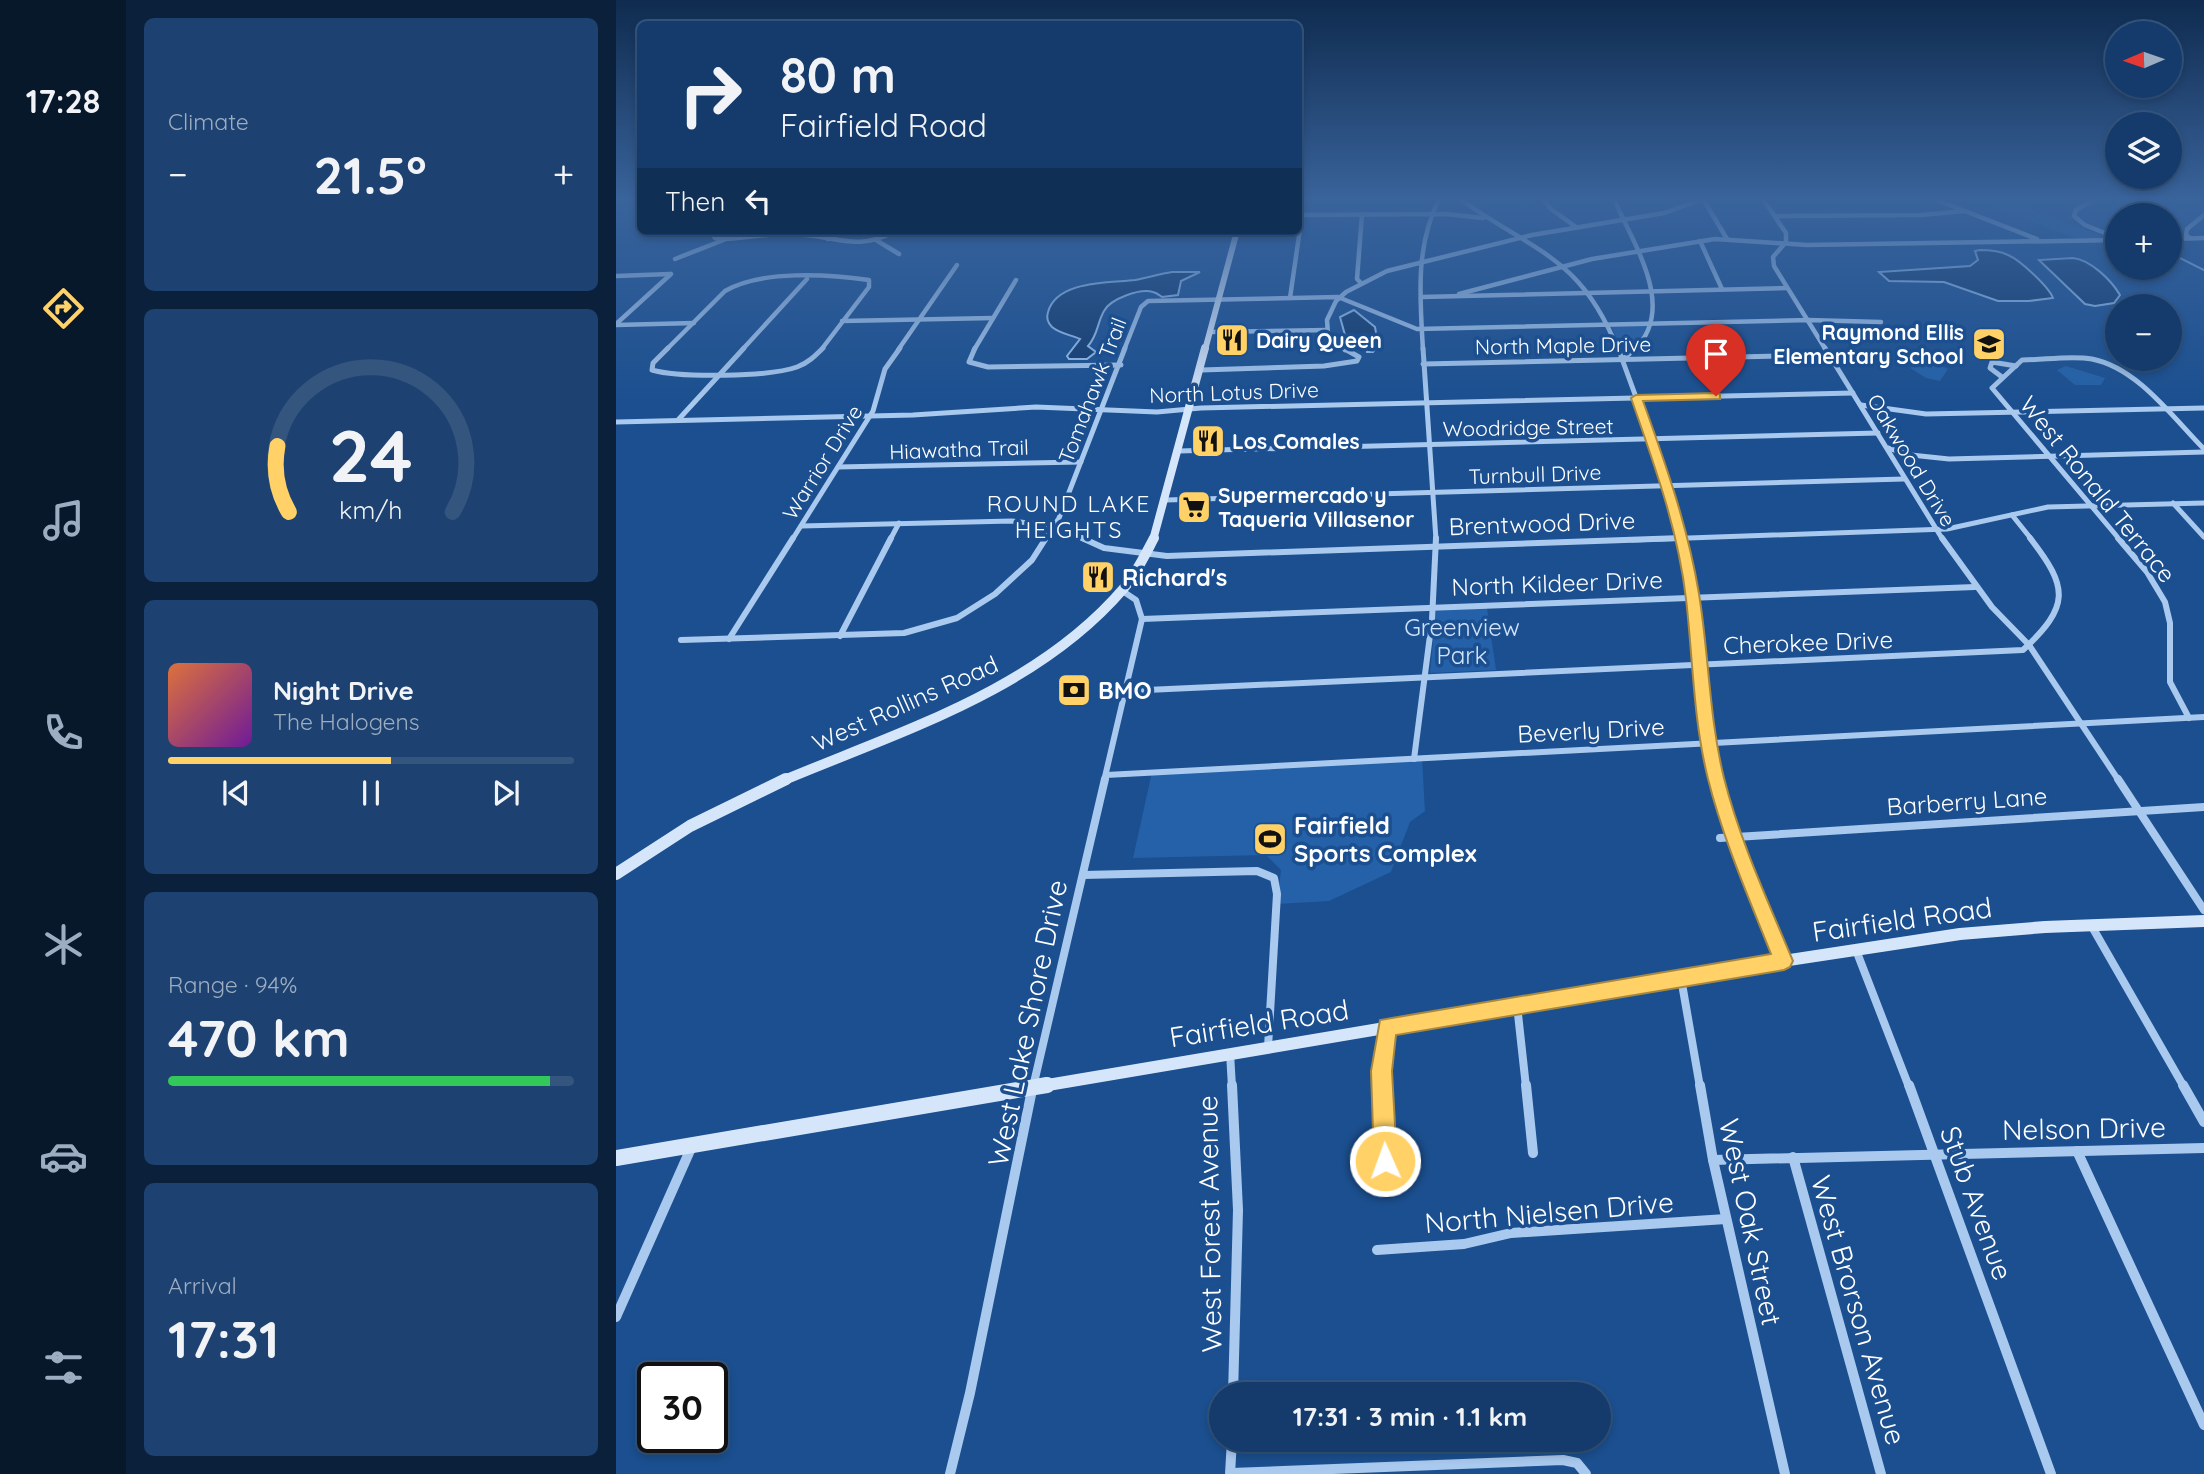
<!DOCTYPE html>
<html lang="en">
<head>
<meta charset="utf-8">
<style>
  body { margin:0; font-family:Quicksand,sans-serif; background:#1d4271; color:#f1f3f6; height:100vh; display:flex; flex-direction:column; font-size:26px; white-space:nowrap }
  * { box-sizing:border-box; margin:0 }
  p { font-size:23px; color:#9dadc1 }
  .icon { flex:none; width:38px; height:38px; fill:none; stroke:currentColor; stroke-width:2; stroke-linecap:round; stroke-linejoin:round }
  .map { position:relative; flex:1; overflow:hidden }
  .sheet { display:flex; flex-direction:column; gap:18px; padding:18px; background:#0b203b; width:490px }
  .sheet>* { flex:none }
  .hud { position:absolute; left:21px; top:21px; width:665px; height:214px; border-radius:10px; box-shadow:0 4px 10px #0003,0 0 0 2px #33557e; background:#143b6b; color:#f1f3f6; overflow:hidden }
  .needle { width:46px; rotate:268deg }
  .buttons { position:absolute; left:1489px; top:21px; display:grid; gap:14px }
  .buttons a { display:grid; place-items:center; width:77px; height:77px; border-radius:50%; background:#143b6b; box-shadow:0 4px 10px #0003,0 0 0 2px #33557e; font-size:35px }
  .speed { position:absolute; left:21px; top:1362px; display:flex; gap:14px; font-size:35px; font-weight:700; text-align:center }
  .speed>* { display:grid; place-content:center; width:91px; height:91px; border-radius:50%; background:#143b6b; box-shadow:0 4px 10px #0003,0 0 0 2px #33557e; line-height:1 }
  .speed .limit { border:4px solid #111; border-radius:10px; background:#fff; color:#111 }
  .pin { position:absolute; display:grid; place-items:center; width:60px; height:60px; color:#fff; margin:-72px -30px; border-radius:50% 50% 50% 0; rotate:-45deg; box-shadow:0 0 7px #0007 }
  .pin .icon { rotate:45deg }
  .me { position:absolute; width:77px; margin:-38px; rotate:358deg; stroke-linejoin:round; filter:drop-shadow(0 0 5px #0008) }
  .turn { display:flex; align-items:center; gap:24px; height:147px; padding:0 28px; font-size:32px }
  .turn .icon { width:91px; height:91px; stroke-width:2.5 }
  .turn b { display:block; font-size:49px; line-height:60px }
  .then { display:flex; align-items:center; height:66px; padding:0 28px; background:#0003; gap:14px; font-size:26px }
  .big { font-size:52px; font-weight:700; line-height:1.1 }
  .sheet .card { flex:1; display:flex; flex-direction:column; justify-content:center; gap:10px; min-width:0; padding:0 24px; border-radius:10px; background:#1d4271 }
  .sheet .dial { align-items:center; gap:0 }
  .dial svg { height:182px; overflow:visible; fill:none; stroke:#33557e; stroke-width:7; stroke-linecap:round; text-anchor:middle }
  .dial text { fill:#f1f3f6; stroke:none }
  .song { display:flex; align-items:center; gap:21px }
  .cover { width:84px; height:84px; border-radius:10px; background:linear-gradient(135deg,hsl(20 70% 55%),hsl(280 70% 35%)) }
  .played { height:7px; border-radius:4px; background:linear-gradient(90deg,#ffd166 55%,#33557e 55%) }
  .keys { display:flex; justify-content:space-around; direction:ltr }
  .heat { display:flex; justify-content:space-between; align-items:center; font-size:38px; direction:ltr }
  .charge { height:10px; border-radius:5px; background:linear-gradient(90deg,#34c759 94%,#33557e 0) }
  .trip { position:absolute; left:593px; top:1382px; width:402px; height:70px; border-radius:35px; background:#143b6b; box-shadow:0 4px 10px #0003,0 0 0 2px #33557e; font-weight:700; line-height:70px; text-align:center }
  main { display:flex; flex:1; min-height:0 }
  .tab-bar { display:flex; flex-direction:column; width:126px; justify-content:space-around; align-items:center; background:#08182b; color:#9dadc1 }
  .tab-bar .icon { width:49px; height:49px }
  .tab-bar .current { color:#ffd166 }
  .tab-bar b { font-size:32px; color:#f1f3f6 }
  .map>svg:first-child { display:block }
  .green { fill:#2461a8 }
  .water { fill:#123a6d; stroke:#9cc4f0; stroke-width:2 }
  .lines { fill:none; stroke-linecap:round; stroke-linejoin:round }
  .stream { stroke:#9cc4f0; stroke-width:2 }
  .street-far4 { stroke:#a9c9ee; stroke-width:4.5 }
  .street-far3 { stroke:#a9c9ee; stroke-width:5 }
  .street-far2 { stroke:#a9c9ee; stroke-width:6 }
  .street-far1 { stroke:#a9c9ee; stroke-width:8 }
  .street { stroke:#a9c9ee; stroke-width:10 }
  .secondary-far4 { stroke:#d6e6fa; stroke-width:6 }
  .secondary-far3 { stroke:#d6e6fa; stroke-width:8 }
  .secondary-far2 { stroke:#d6e6fa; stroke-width:10 }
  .secondary-far1 { stroke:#d6e6fa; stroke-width:12 }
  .secondary { stroke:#d6e6fa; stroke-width:16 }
  .route { fill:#ffd166; stroke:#a68842; stroke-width:2 }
  .labels { text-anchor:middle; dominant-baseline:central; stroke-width:7; stroke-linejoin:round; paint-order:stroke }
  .far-poi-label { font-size:21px; font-weight:bold; fill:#fff; stroke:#1b4f8f; text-anchor:start }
  .far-street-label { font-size:21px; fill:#fff; stroke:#1b4f8f }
  .far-quarter-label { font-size:23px; letter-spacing:2px; fill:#fff; stroke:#1b4f8f }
  .street-label { font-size:24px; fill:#fff; stroke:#1b4f8f }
  .poi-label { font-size:24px; font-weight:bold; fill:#fff; stroke:#1b4f8f; text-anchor:start }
  .park-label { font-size:24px; fill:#cfe3fa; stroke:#1b4f8f }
  .near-street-label { font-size:28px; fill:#fff; stroke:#1b4f8f }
</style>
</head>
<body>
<main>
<nav class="tab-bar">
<b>17:28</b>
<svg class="icon current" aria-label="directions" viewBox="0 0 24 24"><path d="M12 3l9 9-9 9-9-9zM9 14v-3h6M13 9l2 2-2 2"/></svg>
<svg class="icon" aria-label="music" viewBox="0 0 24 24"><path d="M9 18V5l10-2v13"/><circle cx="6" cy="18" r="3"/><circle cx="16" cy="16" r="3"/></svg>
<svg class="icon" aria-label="phone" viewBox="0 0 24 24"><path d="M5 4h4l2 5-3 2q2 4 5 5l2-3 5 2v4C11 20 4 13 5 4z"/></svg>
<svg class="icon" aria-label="climate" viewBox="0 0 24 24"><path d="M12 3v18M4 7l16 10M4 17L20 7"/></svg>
<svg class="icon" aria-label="car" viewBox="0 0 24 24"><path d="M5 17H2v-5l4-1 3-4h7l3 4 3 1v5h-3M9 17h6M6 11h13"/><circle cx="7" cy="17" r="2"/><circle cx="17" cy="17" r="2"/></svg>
<svg class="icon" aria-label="filters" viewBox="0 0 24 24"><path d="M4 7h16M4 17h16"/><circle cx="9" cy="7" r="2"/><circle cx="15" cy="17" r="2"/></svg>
</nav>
<section class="sheet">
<div class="card"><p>Climate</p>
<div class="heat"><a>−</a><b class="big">21.5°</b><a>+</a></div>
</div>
<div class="card dial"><svg viewBox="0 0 100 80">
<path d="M14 69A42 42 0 1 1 86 69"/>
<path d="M14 69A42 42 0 0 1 9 40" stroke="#ffd166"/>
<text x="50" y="56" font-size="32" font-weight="700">24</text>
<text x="50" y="72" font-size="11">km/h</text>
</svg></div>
<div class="card">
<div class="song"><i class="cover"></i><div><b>Night Drive</b><p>The Halogens</p></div></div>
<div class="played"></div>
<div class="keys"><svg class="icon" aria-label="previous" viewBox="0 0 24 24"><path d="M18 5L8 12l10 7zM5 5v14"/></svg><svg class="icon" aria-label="pause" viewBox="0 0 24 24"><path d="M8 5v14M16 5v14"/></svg><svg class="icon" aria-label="next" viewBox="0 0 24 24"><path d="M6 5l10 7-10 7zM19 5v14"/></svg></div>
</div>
<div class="card"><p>Range · 94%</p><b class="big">470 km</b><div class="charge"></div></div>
<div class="card"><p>Arrival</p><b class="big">17:31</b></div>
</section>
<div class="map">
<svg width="1588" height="1474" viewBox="0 0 1588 1474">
  <rect width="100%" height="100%" fill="#1b4f8f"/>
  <g class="green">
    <polygon points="1355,199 1399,199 1420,212 1494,238 1459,238"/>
    <polygon points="1032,325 1021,345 1007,352 995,326"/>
    <polygon points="1304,362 1319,363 1332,369 1324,381 1310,378 1294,368"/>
    <polygon points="1450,366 1489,378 1485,385 1459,385 1441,370"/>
    <polygon points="871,608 880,670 814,673 820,611"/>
    <polygon points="806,758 809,811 794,822 775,872 713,901 661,904 665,870 650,855 517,858 536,772"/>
  </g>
  <g class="water">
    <path d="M 1364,250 C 1374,250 1384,251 1392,255 C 1404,260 1433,287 1437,298 L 1413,301 L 1382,301 L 1328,282 L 1273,281 L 1263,272 L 1354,266 L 1362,260 L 1359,251 Z"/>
    <path d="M 1457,258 C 1475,260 1495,280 1504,295 L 1498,303 L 1479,306 L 1469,304 L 1423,260 Z"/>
    <path d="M 556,272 L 584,272 L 565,281 L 562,295 L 546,297 C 543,295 541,293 537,292 C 524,288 494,299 488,311 C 481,323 482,335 472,346 L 480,352 L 471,359 L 453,359 L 451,356 L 464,339 C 456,335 444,334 436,327 C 432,323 430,318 432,312 C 441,280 494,283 519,280 C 531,278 543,274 556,272 Z"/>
    <polygon points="738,310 759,327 762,344 757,352 751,352 747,337 729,335 724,317"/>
  </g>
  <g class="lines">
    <polyline class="stream" points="1554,253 1588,270"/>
    <g class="street-far4">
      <path d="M 844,199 C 918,252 965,256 1002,350"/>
      <polyline points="927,199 935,209 960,227"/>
      <path d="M 998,199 C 1017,244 1062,308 1018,350"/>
      <polyline points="1087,199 1111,239"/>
      <polyline points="1147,199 1170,233 1170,242 1157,257 1158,266 1210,350"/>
      <polyline points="1318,199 1421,239"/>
      <polyline points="1479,199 1460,210 1458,216 1469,225 1501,238"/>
      <polyline points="682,215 830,214 867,218"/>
      <polyline points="1159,216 1305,215 1348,211"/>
      <path d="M 94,231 L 99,238 L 107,239 C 131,238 154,233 178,234 C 218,235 240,253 279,231"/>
      <polyline points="1574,238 1570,235 1571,229 1588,215"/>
      <polyline points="212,239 230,231"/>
      <polyline points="1554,239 1588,238"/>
      <polyline points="260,240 283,254"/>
      <polyline points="1084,241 1106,289"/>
      <polyline points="59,259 110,239"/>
      <polyline points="0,276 54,274"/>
      <polyline points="745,283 741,279 746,214"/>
      <polyline points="843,294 976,259 1099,239 1191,245 1502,240"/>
      <polyline points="805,297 1171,288"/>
      <polyline points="674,298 686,215"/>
      <polyline points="226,321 377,318"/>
      <polyline points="0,324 55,274"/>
      <polyline points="0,325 78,323"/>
      <polyline points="595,332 711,330"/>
      <path d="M 50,350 L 109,291 C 145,270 212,274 253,280 L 253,287 L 205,350"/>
      <polyline points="126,350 191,279"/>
      <polyline points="282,350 341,265"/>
      <polyline points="358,350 400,280"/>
      <polyline points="508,350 525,307 532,301 722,297 801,329 1192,320 1265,322"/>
      <polyline points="729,350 712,334 711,320 720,301 730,292 771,271 916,235 1048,213 1088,199"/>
      <path d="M 807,350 C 804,298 799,247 823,199"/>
    </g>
    <g class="street-far3">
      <path d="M 52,348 L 37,363 L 36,370 C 64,378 153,377 181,367 C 192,363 199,356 207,348"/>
      <polyline points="359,348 353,362 372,367 505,365"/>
      <polyline points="807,348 820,540"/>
      <polyline points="1002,348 1047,471 1067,540"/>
      <polyline points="1209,348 1327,540"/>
      <polyline points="1007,359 1020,348"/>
      <polyline points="807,364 1214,355"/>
      <polyline points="585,370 708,366 741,361 743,357 727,348"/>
      <polyline points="1386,377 1374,368 1376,362 1400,366"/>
      <polyline points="1245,405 1310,414 1588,408"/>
      <polyline points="62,420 128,348"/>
      <polyline points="0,422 297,415 420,407 541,412 585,408 1237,393"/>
      <polyline points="1272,448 1295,455 1333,459 1588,452"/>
      <polyline points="563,451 1262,433"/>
      <polyline points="222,467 465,462"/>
      <polyline points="550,500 1288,479"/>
      <polyline points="1557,503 1588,537"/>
      <polyline points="1396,515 1416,540"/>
      <polyline points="185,526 396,521 438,526 470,540"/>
      <polyline points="176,540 257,411 269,369 284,348"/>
      <polyline points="274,540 283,523"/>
      <polyline points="429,540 443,518 509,348"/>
      <polyline points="1016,540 1331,529 1432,507 1588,503"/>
      <path d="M 1504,540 L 1376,388 L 1406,360 C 1428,360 1455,355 1476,359 C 1522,368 1557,418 1588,449"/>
    </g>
    <g class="street-far2">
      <polyline points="466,538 488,548 551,556 1066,538"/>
      <path d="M 1067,538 C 1085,618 1080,701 1101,781"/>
      <polyline points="1326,538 1376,607 1413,645 1503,781"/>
      <polyline points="1502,538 1531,572 1549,602 1554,623 1554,682 1573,718"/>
      <polyline points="526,619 1359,587"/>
      <polyline points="224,636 275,538"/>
      <polyline points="113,639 177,538"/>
      <polyline points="65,640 288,633 341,618 379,594 416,560 430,538"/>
      <path d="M 509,691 L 1407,650 C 1454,606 1453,588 1414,538"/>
      <polyline points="798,759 816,620 820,538"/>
      <polyline points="490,775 1588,717"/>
      <polyline points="488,781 526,619 520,600 505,590"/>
    </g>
    <g class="street-far1">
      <polyline points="1101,779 1124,853 1168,961"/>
      <polyline points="1502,779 1588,910"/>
      <polyline points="1104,838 1588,807"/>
      <polyline points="467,875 641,871 658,878 661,894 652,1047"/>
      <polyline points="1475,925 1568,1087"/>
      <polyline points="1240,950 1293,1087"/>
      <polyline points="1065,978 1084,1087"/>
      <polyline points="901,1005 910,1087"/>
      <polyline points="614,1053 616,1087"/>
      <polyline points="417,1087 489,779"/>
      <polyline points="767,1087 771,1027"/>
    </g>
    <g class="street">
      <polyline points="616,1085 622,1210 617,1395"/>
      <polyline points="767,1085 770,1161"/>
      <polyline points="910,1085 917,1153"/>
      <polyline points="1084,1085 1097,1160 1169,1474"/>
      <polyline points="1293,1085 1435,1474"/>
      <polyline points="1567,1085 1588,1122"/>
      <polyline points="1461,1151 1588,1425"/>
      <polyline points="1177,1157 1265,1474"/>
      <polyline points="1097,1160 1588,1148"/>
      <polyline points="761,1250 848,1244 895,1233 1110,1219"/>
      <polyline points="0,1317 76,1146"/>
      <polyline points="615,1473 947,1460 961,1463 970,1474"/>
      <polyline points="334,1474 354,1393 417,1085"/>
      <polyline points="614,1474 616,1440"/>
    </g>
    <polyline class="secondary-far4" points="589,350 621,231"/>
    <polyline class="secondary-far3" points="537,540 589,348"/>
    <path class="secondary-far2" d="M 166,781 C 285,731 421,690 508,588 C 520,574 529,555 538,538"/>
    <g class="secondary-far1">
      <polyline points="0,874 74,826 170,779"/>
      <polyline points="420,1087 1147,964 1344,934 1429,927 1588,921"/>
    </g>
    <polyline class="secondary" points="0,1158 431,1085"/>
  </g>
  <linearGradient id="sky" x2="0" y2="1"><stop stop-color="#0f2b4f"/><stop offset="0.49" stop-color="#39639b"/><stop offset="1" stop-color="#39639b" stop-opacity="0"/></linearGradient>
  <rect width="1588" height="405" fill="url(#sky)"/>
  <path class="route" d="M 1100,393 L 1104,394 L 1104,399 L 1027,401 C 1050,465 1072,527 1083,594 C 1093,655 1093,717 1108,778 C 1124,841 1152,901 1177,961 L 1174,967 L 1168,970 L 780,1035 L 776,1071 L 781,1161 L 777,1168 L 769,1172 L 762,1168 L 758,1161 L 755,1071 L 764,1020 L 1155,954 C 1132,896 1107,839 1092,779 C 1077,719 1077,659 1070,599 C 1062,529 1038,464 1015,398 L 1020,395 Z"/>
  <defs>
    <g id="restaurant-square" transform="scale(1.75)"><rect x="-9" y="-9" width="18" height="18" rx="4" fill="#ffd166" stroke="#1b4f8f"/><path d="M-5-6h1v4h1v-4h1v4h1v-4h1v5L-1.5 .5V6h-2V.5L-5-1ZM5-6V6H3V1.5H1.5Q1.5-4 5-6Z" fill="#111"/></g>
    <g id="school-square" transform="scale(1.75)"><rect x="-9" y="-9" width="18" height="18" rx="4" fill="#ffd166" stroke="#1b4f8f"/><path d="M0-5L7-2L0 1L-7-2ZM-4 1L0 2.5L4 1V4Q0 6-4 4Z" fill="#111"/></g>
    <g id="supermarket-square" transform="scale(1.75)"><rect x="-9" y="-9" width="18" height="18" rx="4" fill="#ffd166" stroke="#1b4f8f"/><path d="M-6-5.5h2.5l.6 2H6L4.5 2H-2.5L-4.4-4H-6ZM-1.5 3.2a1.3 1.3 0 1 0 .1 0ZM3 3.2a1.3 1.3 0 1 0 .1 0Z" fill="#111"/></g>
    <g id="bank-square" transform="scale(1.75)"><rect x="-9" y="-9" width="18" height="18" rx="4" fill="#ffd166" stroke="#1b4f8f"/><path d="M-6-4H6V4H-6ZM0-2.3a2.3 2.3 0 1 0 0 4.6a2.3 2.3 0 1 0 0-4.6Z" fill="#111"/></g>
    <g id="stadium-square" transform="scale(1.75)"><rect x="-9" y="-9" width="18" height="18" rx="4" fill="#ffd166" stroke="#1b4f8f"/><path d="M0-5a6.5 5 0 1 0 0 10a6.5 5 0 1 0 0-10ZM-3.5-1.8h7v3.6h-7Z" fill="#111"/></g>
  </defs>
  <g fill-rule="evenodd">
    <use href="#restaurant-square" x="616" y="340"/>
    <use href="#school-square" x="1373" y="344"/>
    <use href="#restaurant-square" x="592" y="441"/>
    <use href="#supermarket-square" x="578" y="507"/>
    <use href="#restaurant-square" x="482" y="577"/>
    <use href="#bank-square" x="458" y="690"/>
    <use href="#stadium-square" x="654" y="839"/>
  </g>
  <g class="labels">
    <g class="far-poi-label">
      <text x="1348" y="332" text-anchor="end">Raymond Ellis<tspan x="1348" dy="24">Elementary School</tspan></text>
      <text x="640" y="340">Dairy Queen</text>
      <text x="616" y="441">Los Comales</text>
      <text x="602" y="495">Supermercado y<tspan x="602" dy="24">Taqueria Villasenor</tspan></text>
    </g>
    <g class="far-street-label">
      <text transform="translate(947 345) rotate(-1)">North Maple Drive</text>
      <text transform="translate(476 390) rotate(-69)">Tomahawk Trail</text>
      <text transform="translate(618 392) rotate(-2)">North Lotus Drive</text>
      <text transform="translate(912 427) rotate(-1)">Woodridge Street</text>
      <text transform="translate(343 449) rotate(-2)">Hiawatha Trail</text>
      <text transform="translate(1296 460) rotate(59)">Oakwood Drive</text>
      <text transform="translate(206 462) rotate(-58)">Warrior Drive</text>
      <text transform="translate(919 474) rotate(-2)">Turnbull Drive</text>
    </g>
    <g class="far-quarter-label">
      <text x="453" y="503">ROUND LAKE<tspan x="453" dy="26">HEIGHTS</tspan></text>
    </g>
    <g class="street-label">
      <text transform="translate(1482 489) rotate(51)">West Ronald Terrace</text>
      <text transform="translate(926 523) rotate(-2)">Brentwood Drive</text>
      <text transform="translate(941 583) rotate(-2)">North Kildeer Drive</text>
      <text transform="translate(1192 642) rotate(-2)">Cherokee Drive</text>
      <text transform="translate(289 703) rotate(-24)">West Rollins Road</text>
      <text transform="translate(975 730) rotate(-3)">Beverly Drive</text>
      <text transform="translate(1351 801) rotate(-4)">Barberry Lane</text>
    </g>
    <g class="poi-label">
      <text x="506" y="577">Richard's</text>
      <text x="482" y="690">BMO</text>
      <text x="678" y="825">Fairfield<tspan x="678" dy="28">Sports Complex</tspan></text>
    </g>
    <g class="park-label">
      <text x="846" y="627">Greenview<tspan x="846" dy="28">Park</tspan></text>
    </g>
    <g class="near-street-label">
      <text transform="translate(1286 919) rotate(-8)">Fairfield Road</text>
      <text transform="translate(411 1023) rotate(-78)">West Lake Shore Drive</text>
      <text transform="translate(643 1023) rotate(-9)">Fairfield Road</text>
      <text transform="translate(1468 1128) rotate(-1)">Nelson Drive</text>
      <text transform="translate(1361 1203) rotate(70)">Stub Avenue</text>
      <text transform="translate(933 1212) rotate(-5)">North Nielsen Drive</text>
      <text transform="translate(1135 1222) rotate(78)">West Oak Street</text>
      <text transform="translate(593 1224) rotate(-91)">West Forest Avenue</text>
      <text transform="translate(1243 1310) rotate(74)">West Brorson Avenue</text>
    </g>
  </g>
</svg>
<div class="buttons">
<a><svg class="needle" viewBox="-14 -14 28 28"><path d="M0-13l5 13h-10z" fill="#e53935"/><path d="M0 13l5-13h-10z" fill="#9dadc1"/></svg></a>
<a><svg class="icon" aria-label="layers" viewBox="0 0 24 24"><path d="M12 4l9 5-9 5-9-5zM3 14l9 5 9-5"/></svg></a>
<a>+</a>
<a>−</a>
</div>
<div class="speed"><div class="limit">30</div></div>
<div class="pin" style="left:1100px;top:396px;background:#d93025"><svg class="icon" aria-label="arrive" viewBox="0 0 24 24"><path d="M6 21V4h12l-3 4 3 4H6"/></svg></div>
<svg class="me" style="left:769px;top:1161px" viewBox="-20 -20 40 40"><circle r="17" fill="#ffd166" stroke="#fff" stroke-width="3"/><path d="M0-11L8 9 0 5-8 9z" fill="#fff"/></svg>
<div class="trip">17:31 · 3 min · 1.1 km</div>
<div class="hud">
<div class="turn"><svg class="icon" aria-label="right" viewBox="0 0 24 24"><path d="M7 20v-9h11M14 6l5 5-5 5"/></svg><div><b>80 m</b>Fairfield Road</div></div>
<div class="then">Then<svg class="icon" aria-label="left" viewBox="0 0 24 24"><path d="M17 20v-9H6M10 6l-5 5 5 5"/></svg></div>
</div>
</div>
</main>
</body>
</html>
